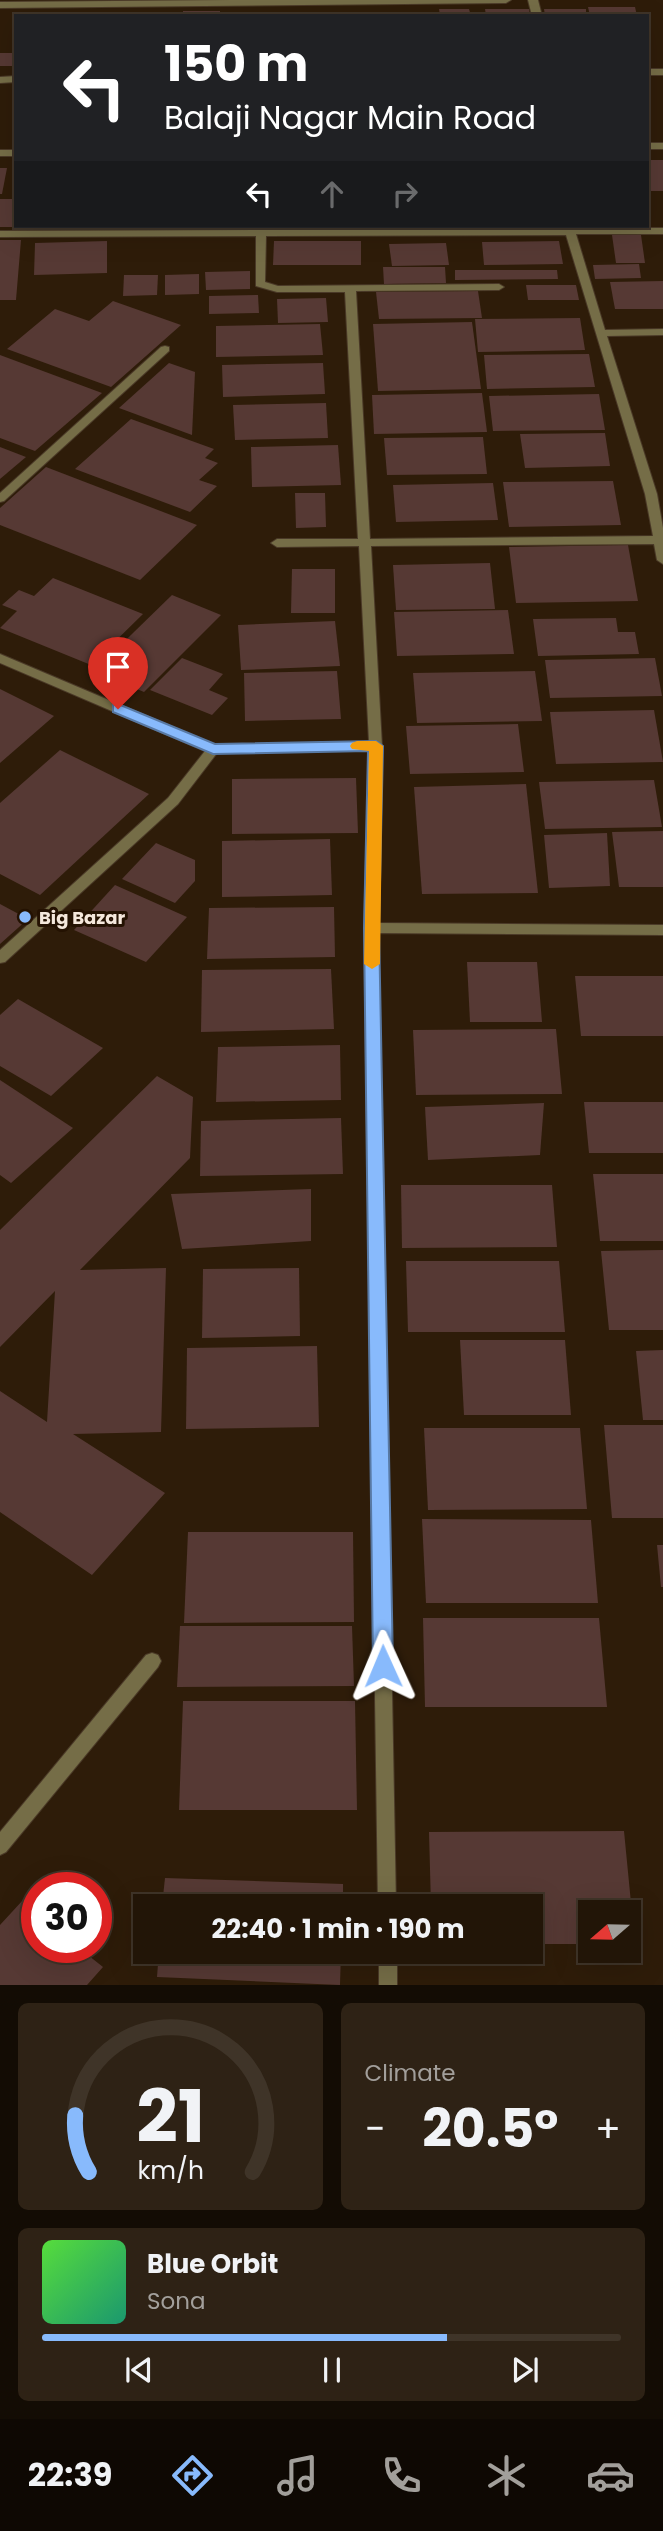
<!DOCTYPE html>
<html lang="en">
<head>
<meta charset="utf-8">
<style>
  body { margin:0; font-family:Poppins,sans-serif; background:#2e2215; color:#f1f3f6; height:100vh; display:flex; flex-direction:column; font-size:26px; white-space:nowrap }
  * { box-sizing:border-box; margin:0 }
  p { font-size:23px; color:#a29f9b }
  .icon { flex:none; width:38px; height:38px; fill:none; stroke:currentColor; stroke-width:2; stroke-linecap:round; stroke-linejoin:round }
  .map { position:relative; height:1985px; overflow:hidden }
  .panel { display:flex; flex-direction:column; gap:18px; padding:18px; background:#130c04; flex:1 }
  .panel>* { flex:none }
  .banner { position:absolute; left:14px; top:14px; width:635px; height:214px; border-radius:0px; box-shadow:0 7px 28px #0002,0 0 0 2px #3f3428; background:#202124; color:#fff; overflow:hidden }
  .needle { width:46px; rotate:250deg }
  .buttons { position:absolute; left:578px; top:1900px; display:grid; gap:14px }
  .buttons a { display:grid; place-items:center; width:63px; height:63px; border-radius:0px; background:#221507; box-shadow:0 7px 28px #0002,0 0 0 2px #3f3428; font-size:35px }
  .speed { position:absolute; left:21px; top:1872px; display:flex; gap:14px; font-size:35px; font-weight:700; text-align:center }
  .speed>* { display:grid; place-content:center; width:91px; height:91px; border-radius:50%; background:#221507; box-shadow:0 7px 28px #0002,0 0 0 2px #3f3428; line-height:1 }
  .speed .limit { border:10px solid #d22; background:#fff; color:#111 }
  .pin { position:absolute; display:grid; place-items:center; width:60px; height:60px; color:#fff; margin:-72px -30px; border-radius:50% 50% 50% 0; rotate:-45deg; box-shadow:0 0 7px #0007 }
  .pin .icon { rotate:45deg }
  .me { position:absolute; width:77px; margin:-38px; rotate:359deg; stroke-linejoin:round; filter:drop-shadow(0 0 5px #0008) }
  .turn { display:flex; align-items:center; gap:24px; height:147px; padding:0 35px; font-size:32px }
  .turn .icon { width:91px; height:91px; stroke-width:2.5 }
  .turn b { display:block; font-size:49px; line-height:60px }
  .lanes { display:flex; align-items:center; height:66px; padding:0 35px; background:#0003; justify-content:center; gap:35px; direction:ltr }
  .lanes .off { opacity:.35 }
  .big { font-size:52px; font-weight:700; line-height:1.1 }
  .panel .card { flex:1; display:flex; flex-direction:column; justify-content:center; gap:10px; min-width:0; padding:0 24px; border-radius:10px; background:#2e2215 }
  .panel .dial { align-items:center; gap:0 }
  .dial svg { height:182px; overflow:visible; fill:none; stroke:#3f3428; stroke-width:7; stroke-linecap:round; text-anchor:middle }
  .dial text { fill:#f1f3f6; stroke:none }
  .song { display:flex; align-items:center; gap:21px }
  .cover { width:84px; height:84px; border-radius:10px; background:linear-gradient(135deg,hsl(110 70% 55%),hsl(160 70% 35%)) }
  .played { height:7px; border-radius:4px; background:linear-gradient(90deg,#88bafc 70%,#3f3428 70%) }
  .keys { display:flex; justify-content:space-around; direction:ltr }
  .heat { display:flex; justify-content:space-between; align-items:center; font-size:38px; direction:ltr }
  .panel .tiles { flex:1; display:grid; gap:18px; grid-template-columns:1fr 1fr }
  .card:last-child { grid-column:span 2 }
  .trip { position:absolute; left:133px; top:1894px; width:410px; height:70px; border-radius:0px; background:#221507; box-shadow:0 7px 28px #0002,0 0 0 2px #3f3428; font-weight:700; line-height:70px; text-align:center }
  .menu { display:flex; height:112px; justify-content:space-around; align-items:center; background:#0e0803; color:#a29f9b }
  .menu .icon { width:49px; height:49px }
  .menu .current { color:#88bafc }
  .menu b { font-size:32px; color:#f1f3f6 }
  .map>svg:first-child { display:block }
  .building { fill:#563934 }
  .lines { fill:none; stroke-linecap:round; stroke-linejoin:round }
  .street-casing { stroke:#4a3927; stroke-width:2 }
  .street { fill:#756d47; fill-rule:evenodd }
  .route { fill:#88bafc; stroke:#5879a4; stroke-width:2 }
  .slow { fill:#f59e0b }
  .poi-dot { fill:#88bafc; stroke:#241202; stroke-width:2.5 }
  .labels { text-anchor:middle; dominant-baseline:central; stroke-width:6; stroke-linejoin:round; paint-order:stroke }
  .poi-label { font-size:18px; font-weight:bold; fill:#f5e8dc; stroke:#241202; text-anchor:start }
</style>
</head>
<body>
<div class="map">
<svg width="663" height="1985" viewBox="0 0 663 1985">
  <rect width="100%" height="100%" fill="#2e1c09"/>
  <g class="building">
    <polygon points="588,7 635,7 637,16 590,16"/>
    <polygon points="439,9 469,9 471,16 440,16"/>
    <polygon points="485,9 529,9 530,16 486,16"/>
    <polygon points="544,9 586,9 586,16 545,16"/>
    <rect x="183" y="11" width="37" height="5"/>
    <rect x="0" y="53" width="16" height="13"/>
    <rect x="648" y="160" width="15" height="31"/>
    <polygon points="0,168 7,168 2,194 0,194"/>
    <polygon points="0,199 16,199 15,227 0,227"/>
    <polygon points="612,235 641,235 645,263 616,263"/>
    <polygon points="0,240 21,240 16,300 0,300"/>
    <polygon points="107,241 107,273 34,275 35,243"/>
    <polygon points="274,241 361,241 361,265 273,265"/>
    <polygon points="559,241 563,264 484,265 482,242"/>
    <polygon points="446,243 449,265 392,266 389,244"/>
    <polygon points="639,264 641,278 595,279 593,265"/>
    <polygon points="383,267 445,267 446,283 384,284"/>
    <polygon points="455,270 557,270 558,279 455,280"/>
    <polygon points="250,271 250,289 206,290 205,272"/>
    <polygon points="199,274 199,294 165,295 165,275"/>
    <polygon points="124,275 158,275 157,295 123,296"/>
    <polygon points="663,281 663,309 615,309 610,282"/>
    <polygon points="526,285 576,285 579,300 528,300"/>
    <polygon points="478,291 482,318 379,319 376,292"/>
    <polygon points="258,295 259,313 209,314 209,296"/>
    <polygon points="326,298 328,322 278,323 277,299"/>
    <polygon points="113,301 181,325 111,387 7,349 55,309 89,321"/>
    <polygon points="580,318 585,350 478,352 475,319"/>
    <polygon points="472,322 481,389 378,391 373,324"/>
    <polygon points="320,324 323,355 216,357 216,326"/>
    <polygon points="589,354 595,387 487,389 484,355"/>
    <polygon points="0,355 102,393 35,451 0,438"/>
    <polygon points="169,363 195,372 192,435 119,408"/>
    <polygon points="323,363 325,394 223,397 222,365"/>
    <polygon points="482,393 487,432 374,434 372,395"/>
    <polygon points="599,394 605,430 493,431 489,396"/>
    <polygon points="326,403 328,438 235,440 233,405"/>
    <polygon points="131,419 214,449 205,458 218,463 199,480 217,486 190,512 75,469"/>
    <polygon points="605,433 610,466 525,468 520,434"/>
    <polygon points="483,437 487,474 387,475 384,438"/>
    <polygon points="338,445 341,485 252,487 251,447"/>
    <polygon points="0,447 26,457 0,479"/>
    <polygon points="46,467 197,525 140,580 0,525 0,508"/>
    <polygon points="613,481 621,525 509,527 503,482"/>
    <polygon points="493,483 498,520 396,522 393,485"/>
    <polygon points="295,493 325,493 326,527 296,528"/>
    <polygon points="628,545 638,601 516,603 509,547"/>
    <polygon points="490,563 495,609 396,610 393,565"/>
    <polygon points="292,569 335,569 335,613 291,613"/>
    <polygon points="53,578 143,614 91,665 0,628 17,611 2,605 19,590 34,596"/>
    <polygon points="172,595 221,615 144,692 94,671"/>
    <polygon points="508,610 514,654 397,656 394,612"/>
    <polygon points="616,618 618,632 635,632 639,654 538,656 533,619"/>
    <polygon points="335,621 340,666 241,670 238,625"/>
    <polygon points="182,658 223,674 209,690 228,698 212,715 150,690"/>
    <polygon points="655,658 662,696 550,698 545,660"/>
    <polygon points="337,671 341,719 245,721 244,673"/>
    <polygon points="535,671 542,721 417,723 413,673"/>
    <polygon points="0,689 54,716 0,763"/>
    <polygon points="654,710 663,762 556,764 550,712"/>
    <polygon points="518,724 524,772 410,774 406,726"/>
    <polygon points="60,750 149,794 40,895 0,874 0,803"/>
    <polygon points="356,778 358,833 232,834 232,779"/>
    <polygon points="654,780 662,827 545,829 539,782"/>
    <polygon points="526,784 538,893 422,894 414,787"/>
    <polygon points="663,831 663,887 619,887 612,832"/>
    <polygon points="607,833 610,886 549,888 544,835"/>
    <polygon points="330,839 332,895 222,897 222,841"/>
    <polygon points="156,843 195,860 195,881 175,903 122,879"/>
    <polygon points="115,885 187,917 146,962 74,930"/>
    <polygon points="0,904 28,919 0,944"/>
    <polygon points="334,907 335,957 207,959 209,908"/>
    <polygon points="467,962 537,962 542,1022 470,1022"/>
    <polygon points="331,969 334,1029 201,1032 202,970"/>
    <polygon points="575,976 663,976 663,1036 581,1036"/>
    <polygon points="18,999 103,1048 51,1096 0,1066 0,1015"/>
    <polygon points="556,1029 562,1094 416,1095 413,1030"/>
    <polygon points="340,1045 341,1100 216,1102 218,1047"/>
    <polygon points="157,1076 193,1097 190,1158 80,1270 166,1268 161,1432 73,1434 165,1493 92,1575 0,1512 0,1391 47,1422 55,1291 0,1347 0,1230"/>
    <polygon points="0,1080 73,1128 11,1183 0,1175"/>
    <polygon points="584,1102 663,1102 663,1153 589,1153"/>
    <polygon points="544,1103 540,1155 428,1160 425,1107"/>
    <polygon points="341,1118 343,1174 200,1176 201,1121"/>
    <polygon points="593,1174 663,1174 663,1241 600,1241"/>
    <polygon points="401,1185 552,1185 557,1247 402,1248"/>
    <polygon points="311,1189 311,1241 182,1249 171,1194"/>
    <polygon points="663,1250 663,1330 609,1330 601,1251"/>
    <polygon points="406,1261 559,1261 565,1332 408,1332"/>
    <polygon points="299,1268 300,1336 202,1338 203,1269"/>
    <polygon points="460,1340 565,1340 571,1415 464,1415"/>
    <polygon points="317,1346 319,1427 186,1429 187,1348"/>
    <polygon points="663,1350 663,1420 643,1420 636,1351"/>
    <polygon points="604,1425 663,1425 663,1518 612,1518"/>
    <polygon points="424,1428 580,1428 587,1509 428,1510"/>
    <polygon points="422,1519 591,1520 598,1603 426,1603"/>
    <polygon points="188,1532 353,1532 354,1622 184,1623"/>
    <polygon points="657,1545 663,1545 663,1587 661,1587"/>
    <polygon points="423,1618 599,1618 607,1707 425,1707"/>
    <polygon points="180,1626 352,1626 354,1686 177,1687"/>
    <polygon points="183,1701 355,1701 357,1810 179,1810"/>
    <polygon points="624,1831 635,1944 628,1944 628,1913 590,1913 590,1944 530,1944 530,1906 431,1906 429,1832"/>
    <polygon points="165,1878 343,1884 343,1906 162,1906"/>
    <polygon points="23,1900 37,1912 37,1948 79,1948 103,1967 87,1985 0,1985 0,1925"/>
    <polygon points="159,1951 341,1951 340,1985 157,1977"/>
  </g>
  <g class="lines">
    <g class="street-casing">
      <g id="street">
        <polygon points="229,0 511,0 506,3 0,8 0,2"/>
        <polygon points="528,0 538,0 542,16 532,16"/>
        <rect x="648" y="69" width="15" height="6"/>
        <polygon points="16,76 16,82 0,83 0,77"/>
        <rect x="648" y="143" width="15" height="6"/>
        <rect x="0" y="150" width="16" height="6"/>
        <path d="M 257,226 L 265,226 L 266,230 L 564,228 L 563,226 L 573,226 L 574,228 L 663,228 L 663,234 L 576,234 L 605,330 L 663,329 L 663,335 L 607,336 L 657,494 L 663,528 L 663,564 L 657,560 L 654,544 L 371,546 L 382,746 L 378,923 L 663,925 L 663,935 L 378,933 L 396,1906 L 378,1906 L 364,928 L 369,750 L 217,753 L 178,804 L 5,962 L 0,963 L 0,950 L 168,798 L 205,751 L 0,663 L 0,654 L 215,745 L 369,742 L 359,546 L 277,547 L 271,543 L 277,539 L 358,539 L 345,292 L 277,292 L 256,286 L 256,236 L 0,237 L 0,231 L 256,230 ZM 566,235 L 645,494 L 653,536 L 370,539 L 356,291 L 499,290 L 504,287 L 499,284 L 278,286 L 265,282 L 266,236 Z"/>
        <polygon points="165,346 169,347 169,351 4,501 0,502 0,493 161,347"/>
        <polygon points="152,1653 158,1655 161,1661 158,1667 6,1852 0,1855 0,1832 146,1655"/>
        <rect x="379" y="1951" width="18" height="34"/>
      </g>
    </g>
    <use href="#street" class="street"/>
  </g>
  <polygon class="route" points="118,704 215,744 376,741 383,746 379,928 393,1666 390,1672 383,1675 376,1672 373,1666 364,928 368,751 213,754 113,712 113,705"/>
  <polygon class="slow" points="357,741 376,741 383,746 380,964 372,969 364,964 369,751 352,749 350,746 352,743"/>
  <circle class="poi-dot" cx="25" cy="917" r="7"/>
  <g class="labels">
    <g class="poi-label">
      <text x="39" y="917">Big Bazar</text>
    </g>
  </g>
</svg>
<div class="buttons">
<a><svg class="needle" viewBox="-14 -14 28 28"><path d="M0-13l5 13h-10z" fill="#e53935"/><path d="M0 13l5-13h-10z" fill="#a29f9b"/></svg></a>
</div>
<div class="speed"><div class="limit">30</div></div>
<div class="pin" style="left:118px;top:709px;background:#d93025"><svg class="icon" aria-label="arrive" viewBox="0 0 24 24"><path d="M6 21V4h12l-3 4 3 4H6"/></svg></div>
<svg class="me" style="left:383px;top:1666px" viewBox="-20 -20 40 40"><path d="M0-17L14 15 0 8-14 15z" fill="#88bafc" stroke="#fff" stroke-width="4"/></svg>
<div class="trip">22:40 · 1 min · 190 m</div>
<div class="banner">
<div class="turn"><svg class="icon" aria-label="left" viewBox="0 0 24 24"><path d="M17 20v-9H6M10 6l-5 5 5 5"/></svg><div><b>150 m</b>Balaji Nagar Main Road</div></div>
<div class="lanes"><svg class="icon" aria-label="left" viewBox="0 0 24 24"><path d="M17 20v-9H6M10 6l-5 5 5 5"/></svg><svg class="icon off" aria-label="ahead" viewBox="0 0 24 24"><path d="M12 20V5M6 11l6-6 6 6"/></svg><svg class="icon off" aria-label="right" viewBox="0 0 24 24"><path d="M7 20v-9h11M14 6l5 5-5 5"/></svg></div>
</div>
</div>
<section class="panel">
<div class="tiles">
<div class="card dial"><svg viewBox="0 0 100 80">
<path d="M14 69A42 42 0 1 1 86 69"/>
<path d="M14 69A42 42 0 0 1 8 44" stroke="#88bafc"/>
<text x="50" y="56" font-size="32" font-weight="700">21</text>
<text x="50" y="72" font-size="11">km/h</text>
</svg></div>
<div class="card"><p>Climate</p>
<div class="heat"><a>−</a><b class="big">20.5°</b><a>+</a></div>
</div>
<div class="card">
<div class="song"><i class="cover"></i><div><b>Blue Orbit</b><p>Sona</p></div></div>
<div class="played"></div>
<div class="keys"><svg class="icon" aria-label="previous" viewBox="0 0 24 24"><path d="M18 5L8 12l10 7zM5 5v14"/></svg><svg class="icon" aria-label="pause" viewBox="0 0 24 24"><path d="M8 5v14M16 5v14"/></svg><svg class="icon" aria-label="next" viewBox="0 0 24 24"><path d="M6 5l10 7-10 7zM19 5v14"/></svg></div>
</div>
</div>
</section>
<nav class="menu">
<b>22:39</b>
<svg class="icon current" aria-label="directions" viewBox="0 0 24 24"><path d="M12 3l9 9-9 9-9-9zM9 14v-3h6M13 9l2 2-2 2"/></svg>
<svg class="icon" aria-label="music" viewBox="0 0 24 24"><path d="M9 18V5l10-2v13"/><circle cx="6" cy="18" r="3"/><circle cx="16" cy="16" r="3"/></svg>
<svg class="icon" aria-label="phone" viewBox="0 0 24 24"><path d="M5 4h4l2 5-3 2q2 4 5 5l2-3 5 2v4C11 20 4 13 5 4z"/></svg>
<svg class="icon" aria-label="climate" viewBox="0 0 24 24"><path d="M12 3v18M4 7l16 10M4 17L20 7"/></svg>
<svg class="icon" aria-label="car" viewBox="0 0 24 24"><path d="M5 17H2v-5l4-1 3-4h7l3 4 3 1v5h-3M9 17h6M6 11h13"/><circle cx="7" cy="17" r="2"/><circle cx="17" cy="17" r="2"/></svg>
</nav>
</body>
</html>
